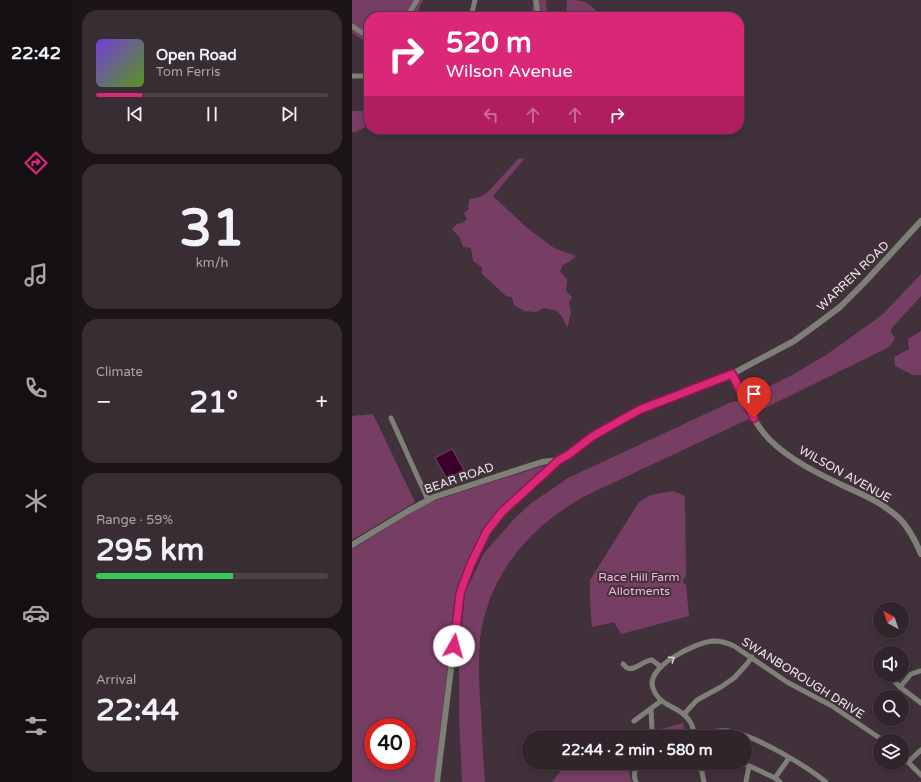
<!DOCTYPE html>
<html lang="en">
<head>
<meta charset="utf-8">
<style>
  body { margin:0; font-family:"Varela Round",sans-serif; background:#392d34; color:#f1f3f6; height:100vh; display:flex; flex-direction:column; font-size:15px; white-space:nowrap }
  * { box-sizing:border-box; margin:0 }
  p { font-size:13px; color:#a8a5a9 }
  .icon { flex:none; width:22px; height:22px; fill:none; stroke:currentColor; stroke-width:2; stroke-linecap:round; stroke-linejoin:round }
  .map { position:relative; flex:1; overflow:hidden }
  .panel { display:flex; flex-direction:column; gap:10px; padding:10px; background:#1b1418; width:280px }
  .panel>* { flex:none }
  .hud { position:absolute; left:12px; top:12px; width:380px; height:122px; border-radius:16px; box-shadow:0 2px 10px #0003,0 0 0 1px #4c4248; background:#db2777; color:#fff; overflow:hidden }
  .needle { width:26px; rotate:320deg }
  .tools { position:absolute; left:521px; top:602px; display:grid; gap:8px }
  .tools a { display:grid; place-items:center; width:36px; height:36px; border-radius:50%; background:#31252c; box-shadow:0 2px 10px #0003,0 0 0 1px #4c4248; font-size:20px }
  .speed { position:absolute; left:12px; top:718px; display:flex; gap:8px; font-size:20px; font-weight:700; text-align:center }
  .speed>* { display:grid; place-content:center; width:52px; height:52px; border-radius:50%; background:#31252c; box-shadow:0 2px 10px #0003,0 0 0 1px #4c4248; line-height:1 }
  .speed .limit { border:6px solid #d22; background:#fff; color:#111 }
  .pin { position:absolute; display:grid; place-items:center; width:34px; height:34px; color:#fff; margin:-41px -17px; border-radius:50% 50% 50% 0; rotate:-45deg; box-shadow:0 0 4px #0007 }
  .pin .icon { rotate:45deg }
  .me { position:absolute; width:44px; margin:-22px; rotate:7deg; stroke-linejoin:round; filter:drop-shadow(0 0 3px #0008) }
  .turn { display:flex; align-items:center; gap:14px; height:84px; padding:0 16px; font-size:18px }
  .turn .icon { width:52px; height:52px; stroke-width:2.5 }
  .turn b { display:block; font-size:28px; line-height:34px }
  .lanes { display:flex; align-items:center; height:38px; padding:0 16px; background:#0003; justify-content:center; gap:20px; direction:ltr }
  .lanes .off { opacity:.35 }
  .big { font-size:30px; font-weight:800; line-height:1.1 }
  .panel .widget { flex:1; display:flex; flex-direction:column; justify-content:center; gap:6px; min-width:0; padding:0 14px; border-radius:16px; background:#392d34 }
  .panel .dial { align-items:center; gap:0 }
  .dial b { font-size:52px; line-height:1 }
  .song { display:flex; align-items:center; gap:12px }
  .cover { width:48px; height:48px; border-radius:6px; background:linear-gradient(135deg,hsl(260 70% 55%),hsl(90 70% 35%)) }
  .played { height:4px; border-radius:2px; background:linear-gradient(90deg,#db2777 20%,#4c4248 20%) }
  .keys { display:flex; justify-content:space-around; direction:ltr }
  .heat { display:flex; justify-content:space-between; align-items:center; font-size:22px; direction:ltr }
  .charge { height:6px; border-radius:3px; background:linear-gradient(90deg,#34c759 59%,#4c4248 0) }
  .trip { position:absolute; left:170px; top:730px; width:230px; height:40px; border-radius:20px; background:#31252c; box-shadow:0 2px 10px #0003,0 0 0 1px #4c4248; font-weight:800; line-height:40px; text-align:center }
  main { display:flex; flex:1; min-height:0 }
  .tabs { display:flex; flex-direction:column; width:72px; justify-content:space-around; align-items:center; background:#140f12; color:#a8a5a9 }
  .tabs .icon { width:28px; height:28px }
  .tabs .on { color:#db2777 }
  .tabs b { font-size:18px; color:#f1f3f6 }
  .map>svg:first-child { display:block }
  .green { fill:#773e64; fill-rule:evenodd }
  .water { fill:#3b012c; stroke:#724666 }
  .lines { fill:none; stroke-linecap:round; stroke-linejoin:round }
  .minor { stroke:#7e7f77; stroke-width:5 }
  .tertiary { stroke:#7e7f77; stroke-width:6 }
  .oneway { stroke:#d5ced0 }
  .route-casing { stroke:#8e194d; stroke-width:10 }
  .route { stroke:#db2777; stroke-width:7 }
  .labels { text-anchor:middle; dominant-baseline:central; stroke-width:4; stroke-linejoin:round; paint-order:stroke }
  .street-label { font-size:12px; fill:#f2e8ee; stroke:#41313b }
  .park-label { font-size:12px; fill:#f8b5de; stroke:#41313b }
</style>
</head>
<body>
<main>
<nav class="tabs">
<b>22:42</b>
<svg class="icon on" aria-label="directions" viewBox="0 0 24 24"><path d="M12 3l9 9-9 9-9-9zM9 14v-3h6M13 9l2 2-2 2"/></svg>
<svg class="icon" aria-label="music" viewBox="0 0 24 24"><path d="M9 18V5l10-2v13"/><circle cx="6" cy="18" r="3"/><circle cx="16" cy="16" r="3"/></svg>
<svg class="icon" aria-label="phone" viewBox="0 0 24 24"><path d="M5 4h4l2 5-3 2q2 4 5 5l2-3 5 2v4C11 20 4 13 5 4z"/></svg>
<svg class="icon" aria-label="climate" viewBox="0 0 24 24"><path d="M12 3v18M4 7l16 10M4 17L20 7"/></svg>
<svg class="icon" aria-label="car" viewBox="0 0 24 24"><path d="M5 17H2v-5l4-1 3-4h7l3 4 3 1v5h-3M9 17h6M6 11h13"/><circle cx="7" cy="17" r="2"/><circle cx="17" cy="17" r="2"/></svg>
<svg class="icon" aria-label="filters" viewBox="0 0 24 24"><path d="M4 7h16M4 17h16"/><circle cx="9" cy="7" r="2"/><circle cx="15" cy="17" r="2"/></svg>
</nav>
<section class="panel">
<div class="widget">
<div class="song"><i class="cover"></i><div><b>Open Road</b><p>Tom Ferris</p></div></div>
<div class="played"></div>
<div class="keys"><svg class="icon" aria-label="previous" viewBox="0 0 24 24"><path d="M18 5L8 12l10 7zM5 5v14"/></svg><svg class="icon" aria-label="pause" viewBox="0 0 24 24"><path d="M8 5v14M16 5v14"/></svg><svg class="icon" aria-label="next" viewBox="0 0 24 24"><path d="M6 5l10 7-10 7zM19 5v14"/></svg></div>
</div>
<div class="widget dial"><b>31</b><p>km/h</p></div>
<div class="widget"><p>Climate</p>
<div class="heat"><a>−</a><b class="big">21°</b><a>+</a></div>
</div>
<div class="widget"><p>Range · 59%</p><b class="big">295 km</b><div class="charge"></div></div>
<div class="widget"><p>Arrival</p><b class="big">22:44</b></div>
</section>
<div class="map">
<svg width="569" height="782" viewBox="0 0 569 782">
  <rect width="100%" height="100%" fill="#41313b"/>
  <g class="green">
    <polygon points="0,0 71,0 63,17 17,17 17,44 0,33"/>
    <polygon points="180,0 194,0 195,17 178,17 181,5"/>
    <path d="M 215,0 C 235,0 237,3 250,17 L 214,17 Z"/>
    <polygon points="0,111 17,111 17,128 14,127 4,132 0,132"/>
    <polygon points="173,158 141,196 174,227 202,248 224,256 217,262 211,265 208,271 215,279 214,291 220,297 217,303 219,313 215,328 211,318 205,311 192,308 184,312 172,311 162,305 160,297 154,296 130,274 130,267 121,261 119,248 111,247 108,238 100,229 105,224 110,223 115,219 112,213 117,209 116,205 118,199 127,197 134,194 166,159"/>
    <path d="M 569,274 L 569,296 L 539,329 L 539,332 L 543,338 L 539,345 L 535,348 L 403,413 L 399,418 L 233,496 C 178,526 136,575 128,639 C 126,664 127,688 129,712 C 130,735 131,759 133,782 L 110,782 L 107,716 L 107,660 L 113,593 L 132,553 L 163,518 L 178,504 L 216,478 L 377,403 L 390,400 L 440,375 L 474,355 L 530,315 Z"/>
    <polygon points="569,331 569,375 561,375 543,366 542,357 557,349 556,339"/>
    <polygon points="21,414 63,502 0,540 0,416"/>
    <path d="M 190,466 L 193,466 L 148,510 L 137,522 L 129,535 L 107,583 L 102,613 L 82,782 L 0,782 L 0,549 L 67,508 L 84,500 ZM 21,727 L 55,727 L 55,761 L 21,761 Z"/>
    <polygon points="321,491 333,496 334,576 331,580 331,583 334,584 337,616 269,634 262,622 240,627 238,602 238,580 287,502 299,495"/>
    <polygon points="331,723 334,737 308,737 307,731 309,729"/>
    <polygon points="219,763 274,763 280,782 200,782 210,769"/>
  </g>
  <polygon class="water" points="100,449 112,470 95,479 83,458"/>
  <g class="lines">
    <g class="minor">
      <polyline points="184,0 186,17"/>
      <polyline points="55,17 65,0"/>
      <polyline points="119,17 123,0"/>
      <polyline points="0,26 17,37"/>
      <polyline points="0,76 17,76"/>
      <polyline points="39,418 76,500"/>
      <path d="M 271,664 L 275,668 C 284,671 291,660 300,660 L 309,667"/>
      <polyline points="568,671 559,674 548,687 569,703"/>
      <polyline points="543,682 548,687"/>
      <polyline points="299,709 300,730 302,737"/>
      <polyline points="332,714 345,700 369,687 382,678 394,665 400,657"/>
      <polyline points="282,721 309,701"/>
      <polyline points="269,735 271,737"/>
      <path d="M 342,735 C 353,733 365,730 376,731 C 402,734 454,766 474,782"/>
      <path d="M 343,737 C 342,731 341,725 337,720 C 327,705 308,708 301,688 C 293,667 344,642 361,641 C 368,641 376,643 382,646 L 435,682 L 480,706 L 532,741"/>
      <polyline points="550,756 569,775"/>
      <polyline points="556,762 569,750"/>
      <polyline points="348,763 352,782"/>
      <polyline points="391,763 423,778 428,782"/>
      <polyline points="423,778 437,758"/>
      <path d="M 284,782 C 281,775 282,769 288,763"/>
      <polyline points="394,782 397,766"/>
    </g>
    <g class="tertiary">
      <path d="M 380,374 C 391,396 400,422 418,440 C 438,460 467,474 492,486 C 512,495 533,504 549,520 C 558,530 564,542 569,554"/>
      <polyline points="0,545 56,511 82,497 190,462 207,460"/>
      <polyline points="85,782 108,595 119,564 135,531 144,519 207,460 251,429 287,410 380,374 442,341 464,325 488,307 512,283 569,221"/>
    </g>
  </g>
  <defs><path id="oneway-chevron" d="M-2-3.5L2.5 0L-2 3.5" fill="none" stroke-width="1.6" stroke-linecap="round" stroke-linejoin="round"/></defs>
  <use class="oneway" href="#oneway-chevron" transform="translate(320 659) rotate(-34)"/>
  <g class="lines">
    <g class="route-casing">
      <polyline id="route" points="102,646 108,594 111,585 119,564 135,531 150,512 207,460 216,455 241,436 287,410 380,374 402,418"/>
    </g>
    <use href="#route" class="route"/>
  </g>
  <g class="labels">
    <g class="street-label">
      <text transform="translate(501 276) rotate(-44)">WARREN ROAD</text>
      <text transform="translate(493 474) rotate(29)">WILSON AVENUE</text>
      <text transform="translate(107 478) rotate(-19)">BEAR ROAD</text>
      <text transform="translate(451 678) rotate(32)">SWANBOROUGH DRIVE</text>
    </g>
    <g class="park-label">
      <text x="287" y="577">Race Hill Farm<tspan x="287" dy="14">Allotments</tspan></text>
    </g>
  </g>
</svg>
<div class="tools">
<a><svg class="needle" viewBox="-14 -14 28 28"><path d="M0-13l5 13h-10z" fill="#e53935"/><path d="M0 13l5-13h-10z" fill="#a8a5a9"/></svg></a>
<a><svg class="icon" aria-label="sound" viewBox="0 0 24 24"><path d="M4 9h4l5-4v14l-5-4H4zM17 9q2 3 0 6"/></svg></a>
<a><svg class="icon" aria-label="search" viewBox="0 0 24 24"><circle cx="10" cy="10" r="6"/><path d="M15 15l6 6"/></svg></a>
<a><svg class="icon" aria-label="layers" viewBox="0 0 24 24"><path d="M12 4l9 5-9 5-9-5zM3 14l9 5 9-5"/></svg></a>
</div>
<div class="speed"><div class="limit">40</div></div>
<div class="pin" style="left:402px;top:418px;background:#d93025"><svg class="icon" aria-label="arrive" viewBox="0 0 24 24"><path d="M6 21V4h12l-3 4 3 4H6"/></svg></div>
<svg class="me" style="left:102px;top:646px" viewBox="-20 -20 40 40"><circle r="19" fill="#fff"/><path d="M0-13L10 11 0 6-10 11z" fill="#db2777"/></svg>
<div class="trip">22:44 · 2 min · 580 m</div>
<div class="hud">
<div class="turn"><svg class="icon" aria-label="right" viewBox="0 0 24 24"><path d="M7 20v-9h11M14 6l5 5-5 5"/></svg><div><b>520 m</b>Wilson Avenue</div></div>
<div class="lanes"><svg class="icon off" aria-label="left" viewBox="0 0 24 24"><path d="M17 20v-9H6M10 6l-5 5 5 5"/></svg><svg class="icon off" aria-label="ahead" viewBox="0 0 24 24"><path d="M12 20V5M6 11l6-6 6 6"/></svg><svg class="icon off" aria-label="ahead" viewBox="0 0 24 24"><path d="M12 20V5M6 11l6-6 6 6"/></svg><svg class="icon" aria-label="right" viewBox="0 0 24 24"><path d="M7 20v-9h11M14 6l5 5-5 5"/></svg></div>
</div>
</div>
</main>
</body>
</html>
